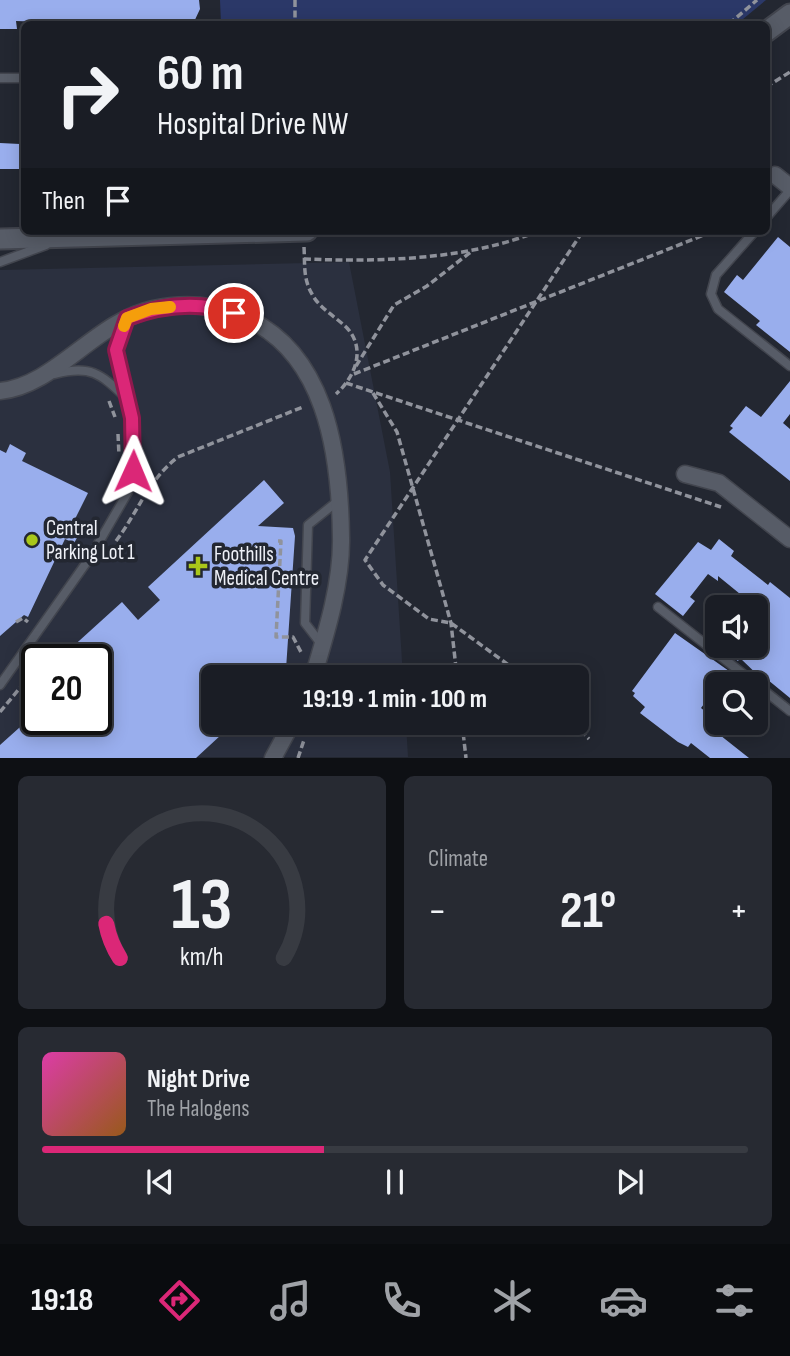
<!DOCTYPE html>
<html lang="en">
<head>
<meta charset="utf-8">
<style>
  body { margin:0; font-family:"Sofia Sans Condensed",sans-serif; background:#272a32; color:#f1f3f6; height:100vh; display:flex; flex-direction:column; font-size:26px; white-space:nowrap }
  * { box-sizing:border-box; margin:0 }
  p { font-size:23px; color:#9fa2a7 }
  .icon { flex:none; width:38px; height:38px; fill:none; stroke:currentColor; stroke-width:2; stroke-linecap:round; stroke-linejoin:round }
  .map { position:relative; height:758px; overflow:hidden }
  .details { display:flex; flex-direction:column; gap:18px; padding:18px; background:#0e1014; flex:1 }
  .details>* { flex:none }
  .guide { position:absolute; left:21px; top:21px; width:749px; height:214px; border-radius:10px; box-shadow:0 4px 18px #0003,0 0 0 2px #383b42; background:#1a1d25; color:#f1f3f6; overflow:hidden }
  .tools { position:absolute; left:705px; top:595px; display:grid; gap:14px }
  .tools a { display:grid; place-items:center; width:63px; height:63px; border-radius:10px; background:#1a1d25; box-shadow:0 4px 18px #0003,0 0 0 2px #383b42; font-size:35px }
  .speed { position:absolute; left:21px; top:644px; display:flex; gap:14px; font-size:35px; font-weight:700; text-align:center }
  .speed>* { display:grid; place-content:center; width:91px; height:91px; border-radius:50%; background:#1a1d25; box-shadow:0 4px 18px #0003,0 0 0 2px #383b42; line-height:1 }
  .speed .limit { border:4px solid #111; border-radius:10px; background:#fff; color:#111 }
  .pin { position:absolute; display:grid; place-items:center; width:60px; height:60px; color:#fff; margin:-30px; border:4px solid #fff; border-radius:50%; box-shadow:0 2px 7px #0007 }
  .me { position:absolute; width:77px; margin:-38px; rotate:1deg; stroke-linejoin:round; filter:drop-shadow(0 0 5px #0008) }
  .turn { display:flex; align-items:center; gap:24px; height:147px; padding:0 21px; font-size:32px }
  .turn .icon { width:91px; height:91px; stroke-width:2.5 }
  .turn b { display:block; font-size:49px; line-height:60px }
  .then { display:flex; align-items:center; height:66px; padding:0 21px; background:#0003; gap:14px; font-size:26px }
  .big { font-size:52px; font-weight:700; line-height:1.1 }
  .details .card { flex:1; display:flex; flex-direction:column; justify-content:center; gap:10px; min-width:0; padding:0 24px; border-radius:10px; background:#272a32 }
  .details .dial { align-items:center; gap:0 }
  .dial svg { height:182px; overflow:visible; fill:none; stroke:#383b42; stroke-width:7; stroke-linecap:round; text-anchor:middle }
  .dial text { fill:#f1f3f6; stroke:none }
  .song { display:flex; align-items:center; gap:21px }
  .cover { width:84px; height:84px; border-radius:10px; background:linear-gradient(135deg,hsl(320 70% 55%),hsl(30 70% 35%)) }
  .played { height:7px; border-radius:4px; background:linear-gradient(90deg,#db2777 40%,#383b42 40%) }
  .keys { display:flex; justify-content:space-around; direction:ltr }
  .heat { display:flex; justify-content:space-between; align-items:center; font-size:38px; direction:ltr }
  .details .tiles { flex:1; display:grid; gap:18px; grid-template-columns:1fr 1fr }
  .card:last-child { grid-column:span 2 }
  .trip { position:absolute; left:201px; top:665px; width:388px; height:70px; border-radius:10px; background:#1a1d25; box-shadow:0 4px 18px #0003,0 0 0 2px #383b42; font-weight:700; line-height:70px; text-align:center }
  .tab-bar { display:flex; height:112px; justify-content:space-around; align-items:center; background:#0a0c0f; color:#9fa2a7 }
  .tab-bar .icon { width:49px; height:49px }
  .tab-bar .on { color:#db2777 }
  .tab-bar b { font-size:32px; color:#f1f3f6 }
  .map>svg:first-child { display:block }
  .built { fill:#2b303f; fill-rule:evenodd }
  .green { fill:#2b3868 }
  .building { fill:#99aeed }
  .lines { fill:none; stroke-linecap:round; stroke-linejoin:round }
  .service-casing { stroke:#42454e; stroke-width:11 }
  .minor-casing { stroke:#42454e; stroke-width:19 }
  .tertiary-casing { stroke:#42454e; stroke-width:23 }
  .path { stroke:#90939c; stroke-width:3.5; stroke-dasharray:7 3.5; stroke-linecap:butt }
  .service { stroke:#575c67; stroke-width:8 }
  .minor { stroke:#575c67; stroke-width:16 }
  .tertiary { stroke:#575c67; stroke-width:19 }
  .route-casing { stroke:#8e194d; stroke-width:18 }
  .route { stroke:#db2777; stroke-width:12 }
  .slow { stroke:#f59e0b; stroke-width:12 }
  .poi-dot { fill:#a9c71a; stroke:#232731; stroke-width:2.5 }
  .labels { text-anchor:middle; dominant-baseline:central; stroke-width:7; stroke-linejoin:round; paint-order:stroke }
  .poi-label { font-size:21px; fill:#eef0f7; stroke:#232731; text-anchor:start }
</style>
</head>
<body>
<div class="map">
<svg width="790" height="758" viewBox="0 0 790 758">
  <rect width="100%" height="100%" fill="#232731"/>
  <path class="built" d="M 349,262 L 390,472 L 403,677 L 214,677 L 214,723 L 406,723 L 408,757 L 0,757 L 0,270 ZM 37,660 L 96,660 L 96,719 L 37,719 Z"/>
  <polygon class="green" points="220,0 766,0 737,24 221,24"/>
  <g class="building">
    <polygon points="0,0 199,0 200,9 193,24 155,24 156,20 101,20 101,24 16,21 17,29 0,29"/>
    <polygon points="0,143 20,144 20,169 0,169"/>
    <polygon points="778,237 790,247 790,352 756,325 760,321 724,292 737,275 743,280"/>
    <polygon points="790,381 790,414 783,423 790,429 790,481 729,432 733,428 730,426 746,406 761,417"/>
    <polygon points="10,444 26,453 22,461 88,493 73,523 83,528 74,543 65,539 28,617 24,615 0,636 0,450 6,453"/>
    <polygon points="264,480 284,503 258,526 293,528 295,536 286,669 264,668 254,677 214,677 214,723 234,723 196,758 0,758 0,745 29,719 96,719 96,660 58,660 122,602 138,620 160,600 148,587"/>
    <polygon points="719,539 734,551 731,556 768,585 770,582 790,598 790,698 768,680 766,683 740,658 738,661 719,647 756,646 756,607 718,576 718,581 708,574 690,597 695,601 683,616 655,594 698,542 711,550"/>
    <polygon points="675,633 729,671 701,708 712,717 706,724 749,758 710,758 691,743 688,747 678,742 640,713 645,707 633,696 635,693 632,691"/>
  </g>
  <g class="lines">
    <g class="service-casing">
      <g id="service">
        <polyline points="0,78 24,78"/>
        <polyline points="766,218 790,190"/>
        <polyline points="755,231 716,275 711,294 718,309 790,366"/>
        <polyline points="0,262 46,245"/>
        <path d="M 55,374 C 90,365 100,373 125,397"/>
        <polyline points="658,607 756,684"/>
        <polyline points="322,645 305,623 308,525 339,500"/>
        <polyline points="756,684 790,711"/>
        <polyline points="0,685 91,556 128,492 135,444 116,350 126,322"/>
      </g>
    </g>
    <g class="minor-casing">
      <g id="minor">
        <polyline points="775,175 790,187"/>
        <path d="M 0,391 C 55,386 96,321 153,309 C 180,303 209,304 236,314 C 326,346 340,453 341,537 C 342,583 326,634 313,677"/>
        <polyline points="685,474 719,483 790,539"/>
        <polyline points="273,758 292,723"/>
      </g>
    </g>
    <g class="tertiary-casing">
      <g id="tertiary">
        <polyline points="766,32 790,14"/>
        <polyline points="0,239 307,231"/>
      </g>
    </g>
    <g class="path">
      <polyline points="295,0 295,24"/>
      <polyline points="729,24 757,0"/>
      <polyline points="766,87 790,72"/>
      <path d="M 304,247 C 305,264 303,279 312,294 C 319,308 336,317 347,328 C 367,350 354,378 336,394"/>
      <path d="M 304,259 C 381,262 467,260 539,231"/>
      <polyline points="356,366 394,305 427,286 472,251"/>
      <polyline points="354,374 714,231"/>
      <polyline points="346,383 721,507"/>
      <polyline points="373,393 397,432 451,623 457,677"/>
      <polyline points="109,401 115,417"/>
      <polyline points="118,434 119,455"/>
      <polyline points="109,495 116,476"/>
      <polyline points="70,541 69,544 80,549"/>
      <path d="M 116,541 C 138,512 148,480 178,457 L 303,407"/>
      <polyline points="278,541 281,541 276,637 293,637 302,654"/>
      <polyline points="16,622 23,618 28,622"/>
      <polyline points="525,677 451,623 429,619 383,585 365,560 583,231"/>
      <polyline points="0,712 24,683 33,663"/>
      <polyline points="462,723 466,758"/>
      <polyline points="573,723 589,739"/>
      <polyline points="298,758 304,740"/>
    </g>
    <use href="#service" class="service"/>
    <use href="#minor" class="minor"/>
    <use href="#tertiary" class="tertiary"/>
  </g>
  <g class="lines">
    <g class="route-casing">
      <path id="route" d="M 133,471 L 132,418 L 116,350 L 127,318 C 162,305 199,301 234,313"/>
    </g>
    <use href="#route" class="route"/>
    <polyline class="slow" points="124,326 127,318 151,309 170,307"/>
  </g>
  <g class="poi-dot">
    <circle cx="32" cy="540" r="7"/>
    <path d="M194.5 555.5h7v7h7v7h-7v7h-7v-7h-7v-7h7z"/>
  </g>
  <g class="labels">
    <g class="poi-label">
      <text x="46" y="528">Central<tspan x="46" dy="24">Parking Lot 1</tspan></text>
      <text x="214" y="554">Foothills<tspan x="214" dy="24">Medical Centre</tspan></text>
    </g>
  </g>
</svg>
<div class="tools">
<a><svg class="icon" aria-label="sound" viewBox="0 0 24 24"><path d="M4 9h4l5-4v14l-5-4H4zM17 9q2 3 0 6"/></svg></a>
<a><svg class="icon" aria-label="search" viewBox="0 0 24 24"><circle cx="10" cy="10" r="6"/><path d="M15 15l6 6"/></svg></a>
</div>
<div class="speed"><div class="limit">20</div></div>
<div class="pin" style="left:234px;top:313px;background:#d93025"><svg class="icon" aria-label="arrive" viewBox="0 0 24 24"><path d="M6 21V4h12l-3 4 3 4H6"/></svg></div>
<svg class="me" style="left:133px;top:471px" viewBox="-20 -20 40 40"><path d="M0-17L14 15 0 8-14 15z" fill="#db2777" stroke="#fff" stroke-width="4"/></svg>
<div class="trip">19:19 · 1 min · 100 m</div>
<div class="guide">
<div class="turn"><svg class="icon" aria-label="right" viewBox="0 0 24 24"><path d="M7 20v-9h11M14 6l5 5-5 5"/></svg><div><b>60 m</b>Hospital Drive NW</div></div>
<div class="then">Then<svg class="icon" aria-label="arrive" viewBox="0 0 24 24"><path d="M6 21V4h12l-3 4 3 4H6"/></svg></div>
</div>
</div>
<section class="details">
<div class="tiles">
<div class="card dial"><svg viewBox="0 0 100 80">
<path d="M14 69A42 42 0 1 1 86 69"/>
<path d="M14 69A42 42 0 0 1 8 54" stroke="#db2777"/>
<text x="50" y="56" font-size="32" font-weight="700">13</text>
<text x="50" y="72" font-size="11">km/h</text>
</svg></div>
<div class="card"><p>Climate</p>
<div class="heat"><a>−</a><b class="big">21°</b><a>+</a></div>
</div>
<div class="card">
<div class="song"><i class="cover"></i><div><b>Night Drive</b><p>The Halogens</p></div></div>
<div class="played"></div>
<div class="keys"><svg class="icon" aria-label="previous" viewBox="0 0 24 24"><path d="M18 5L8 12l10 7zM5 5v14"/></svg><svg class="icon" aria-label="pause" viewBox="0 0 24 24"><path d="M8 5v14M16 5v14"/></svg><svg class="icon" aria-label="next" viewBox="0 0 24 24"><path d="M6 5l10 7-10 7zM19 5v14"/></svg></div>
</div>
</div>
</section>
<nav class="tab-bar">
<b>19:18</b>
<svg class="icon on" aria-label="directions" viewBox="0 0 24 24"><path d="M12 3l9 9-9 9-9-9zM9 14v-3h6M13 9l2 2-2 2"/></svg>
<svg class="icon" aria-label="music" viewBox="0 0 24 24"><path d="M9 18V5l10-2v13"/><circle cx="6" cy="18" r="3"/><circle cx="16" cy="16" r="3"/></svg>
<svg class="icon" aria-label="phone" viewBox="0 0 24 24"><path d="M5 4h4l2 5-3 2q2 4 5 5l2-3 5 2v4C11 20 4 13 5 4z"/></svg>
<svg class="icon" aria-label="climate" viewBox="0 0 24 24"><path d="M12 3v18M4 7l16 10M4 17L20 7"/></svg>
<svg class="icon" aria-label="car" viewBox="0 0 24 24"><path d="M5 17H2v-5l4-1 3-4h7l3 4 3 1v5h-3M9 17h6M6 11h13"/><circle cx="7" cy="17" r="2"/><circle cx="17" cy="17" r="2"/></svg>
<svg class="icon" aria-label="filters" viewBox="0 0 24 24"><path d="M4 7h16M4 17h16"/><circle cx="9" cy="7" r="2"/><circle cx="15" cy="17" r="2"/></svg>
</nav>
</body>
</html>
